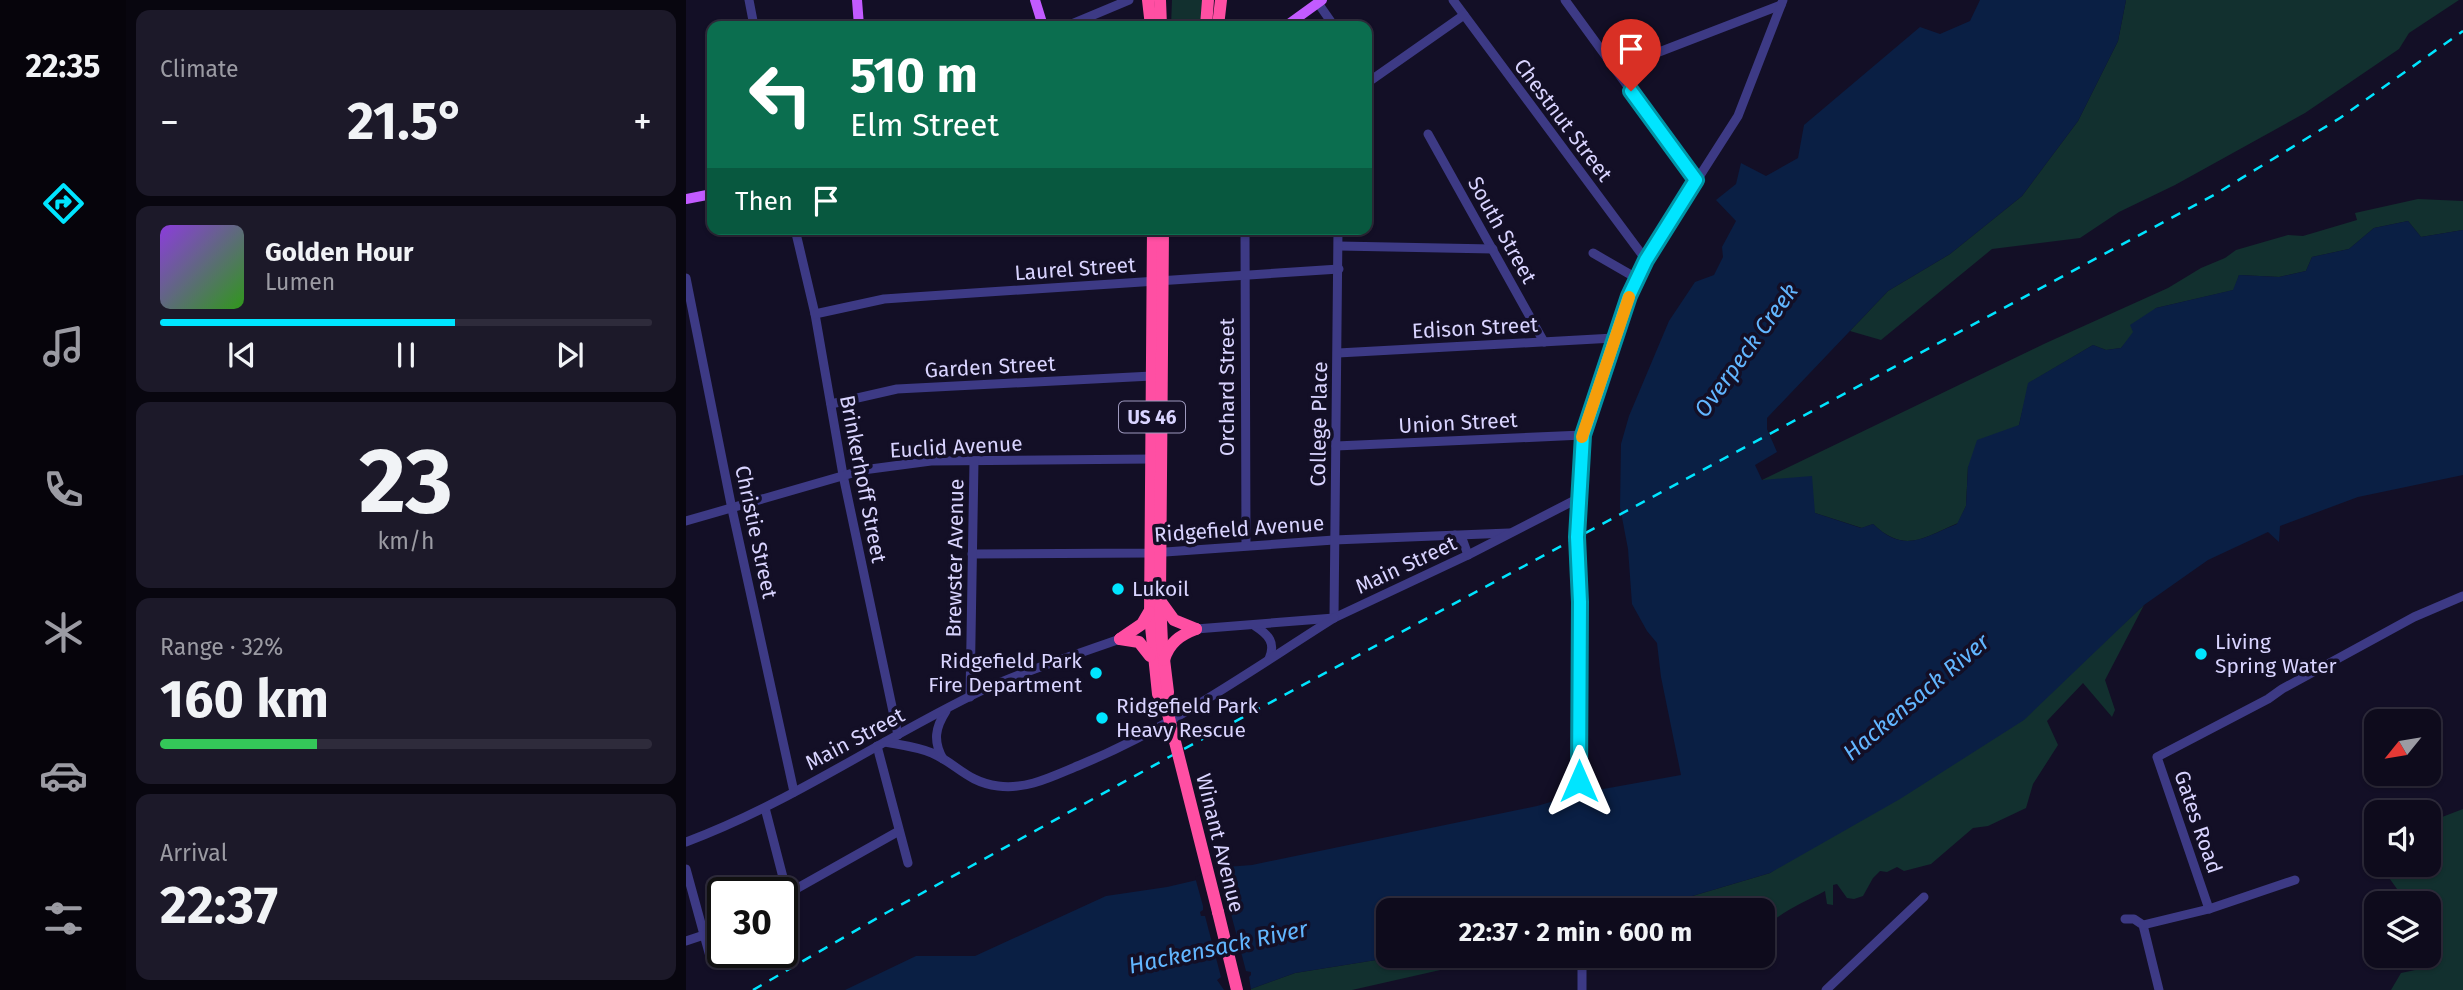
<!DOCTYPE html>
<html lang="en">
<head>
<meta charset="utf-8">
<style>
  body { margin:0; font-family:"Fira Sans",sans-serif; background:#1c1929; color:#f1f3f6; height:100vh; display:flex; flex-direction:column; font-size:26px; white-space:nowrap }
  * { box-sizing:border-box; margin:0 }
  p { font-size:23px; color:#9b9ba3 }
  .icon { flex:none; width:38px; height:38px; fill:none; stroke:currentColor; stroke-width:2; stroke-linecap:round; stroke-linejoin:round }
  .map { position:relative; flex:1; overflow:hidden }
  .side { display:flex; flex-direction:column; gap:10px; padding:10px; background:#08060f; width:560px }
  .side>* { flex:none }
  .top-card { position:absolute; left:21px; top:21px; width:665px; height:214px; border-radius:14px; box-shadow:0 2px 5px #0004,0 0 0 2px #2e2b3b; background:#0b6e4f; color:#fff; overflow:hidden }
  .needle { width:46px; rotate:240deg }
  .buttons { position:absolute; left:1678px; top:709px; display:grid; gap:14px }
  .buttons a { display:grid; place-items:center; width:77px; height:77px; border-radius:14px; background:#0e0b1c; box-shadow:0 2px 5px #0004,0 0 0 2px #2e2b3b; font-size:35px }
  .speed { position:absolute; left:21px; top:877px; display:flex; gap:14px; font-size:35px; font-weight:700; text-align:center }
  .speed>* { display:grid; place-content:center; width:91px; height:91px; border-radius:50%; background:#0e0b1c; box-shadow:0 2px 5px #0004,0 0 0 2px #2e2b3b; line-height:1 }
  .speed .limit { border:4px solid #111; border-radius:10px; background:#fff; color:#111 }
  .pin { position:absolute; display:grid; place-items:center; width:60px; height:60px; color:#fff; margin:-72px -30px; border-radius:50% 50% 50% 0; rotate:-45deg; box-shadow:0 0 7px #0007 }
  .pin .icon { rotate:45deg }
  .me { position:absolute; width:77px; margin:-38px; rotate:0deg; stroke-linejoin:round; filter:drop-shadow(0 0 5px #0008) }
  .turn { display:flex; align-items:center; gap:24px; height:147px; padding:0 28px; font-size:32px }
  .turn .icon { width:91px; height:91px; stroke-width:2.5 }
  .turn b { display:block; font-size:49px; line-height:60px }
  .then { display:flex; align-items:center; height:66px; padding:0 28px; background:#0003; gap:14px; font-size:26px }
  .big { font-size:52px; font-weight:700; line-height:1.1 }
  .side .card { flex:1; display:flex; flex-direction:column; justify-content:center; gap:10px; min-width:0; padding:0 24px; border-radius:14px; background:#1c1929 }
  .side .dial { align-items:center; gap:0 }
  .dial b { font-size:91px; line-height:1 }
  .song { display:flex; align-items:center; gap:21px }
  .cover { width:84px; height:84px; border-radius:10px; background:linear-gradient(135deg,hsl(270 70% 55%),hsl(110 70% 35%)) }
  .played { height:7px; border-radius:4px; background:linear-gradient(90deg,#00e5ff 60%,#2e2b3b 60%) }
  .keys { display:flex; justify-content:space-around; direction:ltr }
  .heat { display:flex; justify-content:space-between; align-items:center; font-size:38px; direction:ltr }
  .charge { height:10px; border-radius:5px; background:linear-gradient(90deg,#34c759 32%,#2e2b3b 0) }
  .trip { position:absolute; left:690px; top:898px; width:399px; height:70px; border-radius:14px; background:#0e0b1c; box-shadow:0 2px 5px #0004,0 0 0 2px #2e2b3b; font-weight:700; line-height:70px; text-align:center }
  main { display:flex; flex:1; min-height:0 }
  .tabs { display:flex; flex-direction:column; width:126px; justify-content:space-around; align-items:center; background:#06040b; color:#9b9ba3 }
  .tabs .icon { width:49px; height:49px }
  .tabs .current { color:#00e5ff }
  .tabs b { font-size:32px; color:#f1f3f6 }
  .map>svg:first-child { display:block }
  .green { fill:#12302f }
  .water { fill:#0a1f44 }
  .pier { fill:#130f26 }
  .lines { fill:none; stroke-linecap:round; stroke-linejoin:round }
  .minor { stroke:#3d3a85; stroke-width:9 }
  .major { stroke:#c25bff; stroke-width:10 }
  .highway { stroke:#ff4fa3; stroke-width:12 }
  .rail { stroke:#00e5ff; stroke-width:2.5; stroke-dasharray:10 9; stroke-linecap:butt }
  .highway-bridge { stroke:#ff4fa3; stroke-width:12 }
  .route-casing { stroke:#0095a6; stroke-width:18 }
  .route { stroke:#00e5ff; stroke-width:12 }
  .slow { stroke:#f59e0b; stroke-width:12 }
  .poi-dot { fill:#00e5ff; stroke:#130f26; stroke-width:2.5 }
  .labels { text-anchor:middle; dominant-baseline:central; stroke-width:7; stroke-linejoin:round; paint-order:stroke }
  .shield { fill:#130f26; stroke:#9e99be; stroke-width:2 }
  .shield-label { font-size:19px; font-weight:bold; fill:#d9d4ff }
  .street-label { font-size:21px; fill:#d9d4ff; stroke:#130f26 }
  .poi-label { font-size:21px; fill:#d9d4ff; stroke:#130f26; text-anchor:start }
  .water-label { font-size:23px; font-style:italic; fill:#62b6ff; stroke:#130f26 }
</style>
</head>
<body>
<main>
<nav class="tabs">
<b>22:35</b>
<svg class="icon current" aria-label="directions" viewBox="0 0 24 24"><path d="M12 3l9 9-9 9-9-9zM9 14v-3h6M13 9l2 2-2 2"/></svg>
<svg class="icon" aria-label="music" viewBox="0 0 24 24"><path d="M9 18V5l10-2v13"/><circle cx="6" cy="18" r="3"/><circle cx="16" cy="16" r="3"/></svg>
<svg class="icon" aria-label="phone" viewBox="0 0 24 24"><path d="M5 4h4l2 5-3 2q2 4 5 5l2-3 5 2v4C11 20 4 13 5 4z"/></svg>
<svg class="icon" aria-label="climate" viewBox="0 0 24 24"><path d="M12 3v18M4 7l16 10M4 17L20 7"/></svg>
<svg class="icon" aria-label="car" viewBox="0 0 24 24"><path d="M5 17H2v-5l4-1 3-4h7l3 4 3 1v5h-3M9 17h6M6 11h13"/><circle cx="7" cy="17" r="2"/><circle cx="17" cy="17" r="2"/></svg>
<svg class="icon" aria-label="filters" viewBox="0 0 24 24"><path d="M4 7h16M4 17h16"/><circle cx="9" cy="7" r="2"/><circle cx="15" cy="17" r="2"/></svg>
</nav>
<section class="side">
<div class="card"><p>Climate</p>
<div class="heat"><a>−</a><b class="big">21.5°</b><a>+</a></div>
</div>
<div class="card">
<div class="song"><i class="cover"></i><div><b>Golden Hour</b><p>Lumen</p></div></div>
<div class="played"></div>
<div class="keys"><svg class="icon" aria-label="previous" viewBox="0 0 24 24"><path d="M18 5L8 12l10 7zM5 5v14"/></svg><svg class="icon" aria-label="pause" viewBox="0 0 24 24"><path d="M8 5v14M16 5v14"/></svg><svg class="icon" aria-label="next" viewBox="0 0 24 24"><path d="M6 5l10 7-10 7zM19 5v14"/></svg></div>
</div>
<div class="card dial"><b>23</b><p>km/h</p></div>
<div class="card"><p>Range · 32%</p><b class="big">160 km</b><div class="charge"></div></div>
<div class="card"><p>Arrival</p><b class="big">22:37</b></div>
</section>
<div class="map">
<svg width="1777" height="990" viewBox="0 0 1777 990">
  <rect width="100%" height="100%" fill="#130f26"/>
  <g class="green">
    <polygon points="486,0 517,0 514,26 485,26"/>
    <polygon points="1440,0 1773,0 1723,33 1713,49 1619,113 1489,185 1433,212 1394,238 1306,249 1195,340 1164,331 1202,291 1264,254 1336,196 1392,121 1432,41"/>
    <path d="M 1732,199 L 1777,201 L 1777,230 L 1735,237 L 1722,221 L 1688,228 L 1663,249 L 1626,257 L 1620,271 L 1593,277 L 1553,275 L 1548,290 L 1470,308 L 1435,348 L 1420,350 L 1407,345 L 1343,383 L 1333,425 L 1282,467 L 1280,506 L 1272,523 C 1237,538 1219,554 1187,524 L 1176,528 L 1129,513 L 1076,480 L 1360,343 L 1482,288 L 1515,268 L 1539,258 L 1550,250 L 1602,235 L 1617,236 L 1671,220 L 1669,213 Z"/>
    <path d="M 1458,605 L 1419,680 L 1429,710 L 1426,717 L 1397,683 L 1361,721 L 1372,745 L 1347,784 L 1340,808 L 1302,826 L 1287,828 L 1245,864 L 1218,871 L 1211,867 L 1201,872 L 1194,871 L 1187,878 L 1177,896 L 1168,899 L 1161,898 L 1151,884 L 1147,885 L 1147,905 L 1141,904 L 1139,891 C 1117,903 1092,912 1076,932 L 1076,910 L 959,910 L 1084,873 L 1401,658 Z"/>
    <polygon points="1777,809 1777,990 1705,990 1715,973 1734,969 1738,956 1743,956 1743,903 1721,903 1694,865 1743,864 1743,822"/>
    <polygon points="715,956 816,956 666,990 562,990 609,973"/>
  </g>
  <path class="water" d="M 1294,0 L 1440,0 L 1432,41 L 1392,121 L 1336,196 L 1264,254 L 1202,291 L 1081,418 L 1081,429 L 1091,452 L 1069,465 L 1076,480 L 1126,476 L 1129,513 L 1175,528 L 1187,524 C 1219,554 1236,538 1271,524 L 1280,506 L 1282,467 L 1291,440 L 1333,425 L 1342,383 L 1407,345 L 1420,350 L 1435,348 L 1447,332 L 1444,325 L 1470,308 L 1547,290 L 1553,275 L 1593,277 L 1620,271 L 1626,257 L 1663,249 L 1688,228 L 1722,221 L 1735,237 L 1777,230 L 1777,475 L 1672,497 L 1594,526 L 1593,542 L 1582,532 L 1522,560 L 1458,605 L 1338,720 L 1214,799 L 1084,873 L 959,910 L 702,910 L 702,956 L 715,956 L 609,973 L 562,990 L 159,990 L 230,956 L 289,956 L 420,896 L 481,887 L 511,880 L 540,867 L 566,865 L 851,806 L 895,793 L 995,775 L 975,677 L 971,643 L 961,631 L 946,604 L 942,549 L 934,507 L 935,444 L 943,416 L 983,321 L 1009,282 L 1028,275 L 1037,257 L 1036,247 L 1050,221 L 1030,200 L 1050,184 L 1055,163 L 1080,176 L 1112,158 L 1118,125 L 1234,27 L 1254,34 L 1284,21 Z"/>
  <polygon class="pier" points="533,866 542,899 548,907 544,910 560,971 565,972 565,975 563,977 565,990 538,990 531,980 535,977 519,916 515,916 514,912 517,910 517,906 509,877"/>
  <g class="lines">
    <g class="minor">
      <polyline points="63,0 68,26"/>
      <polyline points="767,0 960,260"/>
      <polyline points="879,0 1010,180"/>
      <polyline points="632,3 648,26"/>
      <polyline points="381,26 443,0"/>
      <polyline points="929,69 1095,5"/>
      <polyline points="681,83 778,15"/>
      <polyline points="742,134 858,342"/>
      <polyline points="109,229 129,314 157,475 212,735"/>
      <polyline points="559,229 560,545"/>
      <polyline points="653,246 807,249"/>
      <polyline points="907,253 952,279"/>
      <polyline points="0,278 46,509 108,792"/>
      <polyline points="129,314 198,299 227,297 653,269"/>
      <polyline points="652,353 928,338"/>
      <polyline points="145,404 211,389 466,376"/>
      <polyline points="650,446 897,435"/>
      <polyline points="0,521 177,470 245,461 466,459"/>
      <polyline points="769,535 777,541 782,555"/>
      <polyline points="286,554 465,553 648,540 823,533"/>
      <polyline points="648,618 652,229"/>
      <path d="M 569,626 C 583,635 590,643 583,659"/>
      <polyline points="510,629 648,618 782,555 891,499"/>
      <polyline points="284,697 288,461"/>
      <path d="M 199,742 C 215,745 232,747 246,753 C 271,764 281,782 312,786 C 341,790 367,776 394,765 C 486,727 564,671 648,618"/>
      <polyline points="191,746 222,863"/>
      <path d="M 257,759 C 247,741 249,728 260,711"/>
      <polyline points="893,781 893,602 891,537 897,435 943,296 960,260 1052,116 1097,0"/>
      <polyline points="79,808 107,916"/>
      <path d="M 0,842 C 105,803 198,737 299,689 C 343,669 389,655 434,639"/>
      <polyline points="0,869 25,960"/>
      <polyline points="101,894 213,831"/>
      <polyline points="1523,909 1471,757 1582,699 1596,689 1728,617 1777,596"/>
      <polyline points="1439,919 1448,919 1457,925 1473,990"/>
      <polyline points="1457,925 1523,909 1609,880"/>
      <polyline points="0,941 18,935"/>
      <polyline points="896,963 896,990"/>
      <polyline points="1140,990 1238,897"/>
    </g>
    <g class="major">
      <polyline points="171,0 173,26"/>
      <polyline points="349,0 357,26"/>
      <polyline points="600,26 636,0"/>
      <polyline points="0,199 26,194"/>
    </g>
    <g class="highway">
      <polyline points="462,0 465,26"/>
      <polyline points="474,0 475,26"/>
      <polyline points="520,26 522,0"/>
      <polyline points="532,26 535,0"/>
      <polyline points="467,229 464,617 472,694 480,706"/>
      <polyline points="477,229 474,599 476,643 482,692 479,704"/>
      <polyline points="475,602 488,620 510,629"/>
      <polyline points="434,639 453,642 464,656"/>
      <polyline points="434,639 456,624 463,612"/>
      <path d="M 478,660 C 483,643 494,635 510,629"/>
      <polyline points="532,912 551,990"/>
    </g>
    <polyline class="rail" points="67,990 200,913 485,756 1528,195 1654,118 1777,31"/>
    <polyline class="highway-bridge" points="480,706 532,912"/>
  </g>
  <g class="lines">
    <g class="route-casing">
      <polyline id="route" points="893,781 894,602 891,537 897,435 943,296 960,260 1010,180 945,91"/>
    </g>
    <use href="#route" class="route"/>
    <polyline class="slow" points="896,437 943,297"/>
  </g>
  <g class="poi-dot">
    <circle cx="432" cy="589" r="7"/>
    <circle cx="1515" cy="654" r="7"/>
    <circle cx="410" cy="673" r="7"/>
    <circle cx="416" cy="718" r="7"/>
  </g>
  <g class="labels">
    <rect class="shield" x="433" y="401.5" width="66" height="31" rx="5"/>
    <g class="shield-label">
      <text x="466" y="417">US 46</text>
    </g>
    <g class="street-label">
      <text transform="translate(877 120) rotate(53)">Chestnut Street</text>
      <text transform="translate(816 230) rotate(61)">South Street</text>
      <text transform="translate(389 269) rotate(-4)">Laurel Street</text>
      <text transform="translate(789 328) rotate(-3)">Edison Street</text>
      <text transform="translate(304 367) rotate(-3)">Garden Street</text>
      <text transform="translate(541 387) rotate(-90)">Orchard Street</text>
      <text transform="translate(772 423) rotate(-3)">Union Street</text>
      <text transform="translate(633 424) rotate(-89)">College Place</text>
      <text transform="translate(270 447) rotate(-3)">Euclid Avenue</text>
      <text transform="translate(177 479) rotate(79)">Brinkerhoff Street</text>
      <text transform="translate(553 529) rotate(-4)">Ridgefield Avenue</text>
      <text transform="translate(70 532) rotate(78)">Christie Street</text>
      <text transform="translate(269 558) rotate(-89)">Brewster Avenue</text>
      <text transform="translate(720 565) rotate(-25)">Main Street</text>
      <text transform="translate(169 739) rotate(-28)">Main Street</text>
      <text transform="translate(1512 822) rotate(71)">Gates Road</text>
      <text transform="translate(534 843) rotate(76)">Winant Avenue</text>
    </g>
    <g class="poi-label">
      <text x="446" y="589">Lukoil</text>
      <text x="1529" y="642">Living<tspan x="1529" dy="24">Spring Water</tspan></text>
      <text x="396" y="661" text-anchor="end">Ridgefield Park<tspan x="396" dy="24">Fire Department</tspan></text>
      <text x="430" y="706">Ridgefield Park<tspan x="430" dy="24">Heavy Rescue</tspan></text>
    </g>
    <g class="water-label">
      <text transform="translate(1060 350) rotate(-54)">Overpeck Creek</text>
      <text transform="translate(1230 697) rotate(-40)">Hackensack River</text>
      <text transform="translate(532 947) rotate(-12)">Hackensack River</text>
    </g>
  </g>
</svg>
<div class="buttons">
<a><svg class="needle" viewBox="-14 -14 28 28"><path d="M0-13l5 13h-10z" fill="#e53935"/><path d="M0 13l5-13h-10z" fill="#9b9ba3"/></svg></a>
<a><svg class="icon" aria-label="sound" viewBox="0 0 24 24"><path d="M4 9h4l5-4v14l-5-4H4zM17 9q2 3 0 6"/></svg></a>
<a><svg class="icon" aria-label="layers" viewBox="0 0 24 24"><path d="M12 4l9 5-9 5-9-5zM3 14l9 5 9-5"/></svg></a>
</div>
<div class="speed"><div class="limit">30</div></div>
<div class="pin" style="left:945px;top:91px;background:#d93025"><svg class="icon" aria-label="arrive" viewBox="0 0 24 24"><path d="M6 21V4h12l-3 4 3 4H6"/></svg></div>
<svg class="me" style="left:893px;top:781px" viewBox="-20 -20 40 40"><path d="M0-17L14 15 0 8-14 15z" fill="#00e5ff" stroke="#fff" stroke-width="4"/></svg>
<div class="trip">22:37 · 2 min · 600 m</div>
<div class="top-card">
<div class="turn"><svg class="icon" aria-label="left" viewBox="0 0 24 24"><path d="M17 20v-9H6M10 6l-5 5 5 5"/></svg><div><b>510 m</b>Elm Street</div></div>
<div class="then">Then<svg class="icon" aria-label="arrive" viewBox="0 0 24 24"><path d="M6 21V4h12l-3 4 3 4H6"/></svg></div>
</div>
</div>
</main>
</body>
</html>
